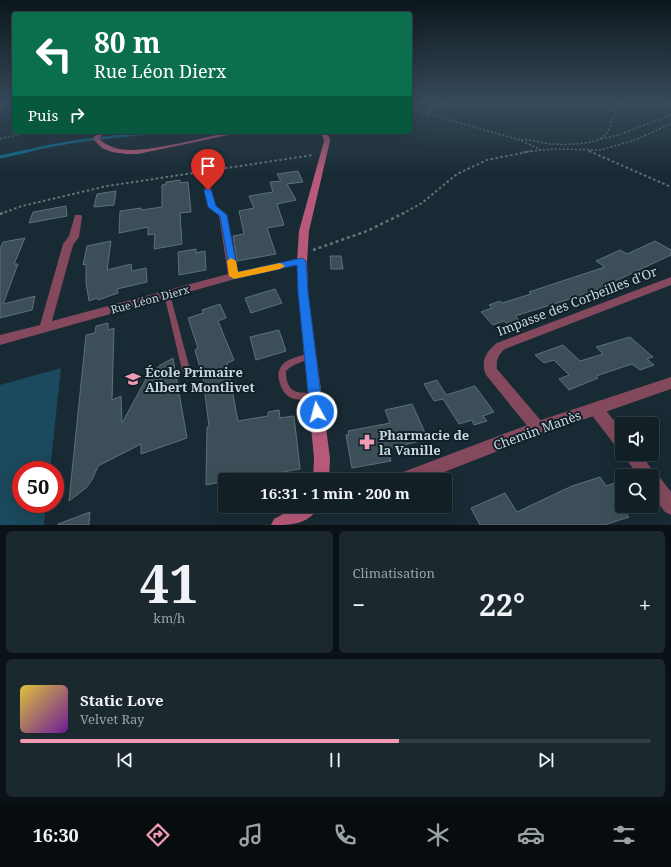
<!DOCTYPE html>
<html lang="fr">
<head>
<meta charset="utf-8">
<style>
  body { margin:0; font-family:"Noto Serif",serif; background:#1b282e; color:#f1f3f6; height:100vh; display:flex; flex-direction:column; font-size:15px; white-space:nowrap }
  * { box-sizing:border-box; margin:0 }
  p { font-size:13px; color:#9ca3a7 }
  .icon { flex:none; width:22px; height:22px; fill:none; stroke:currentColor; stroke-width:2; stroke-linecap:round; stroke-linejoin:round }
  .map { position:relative; height:525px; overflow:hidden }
  .details { display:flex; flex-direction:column; gap:6px; padding:6px; background:#0a1215; flex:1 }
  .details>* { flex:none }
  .top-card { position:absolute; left:12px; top:12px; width:400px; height:122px; border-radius:4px; box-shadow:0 4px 16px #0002,0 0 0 1px #313e43; background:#0b6e4f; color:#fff; overflow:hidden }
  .fabs { position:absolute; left:615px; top:417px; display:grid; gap:8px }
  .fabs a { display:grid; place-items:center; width:44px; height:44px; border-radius:4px; background:#122026; box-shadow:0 4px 16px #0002,0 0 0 1px #313e43; font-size:20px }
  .speed { position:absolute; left:12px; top:461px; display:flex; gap:8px; font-size:20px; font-weight:700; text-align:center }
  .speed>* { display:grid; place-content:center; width:52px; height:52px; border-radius:50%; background:#122026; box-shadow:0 4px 16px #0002,0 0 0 1px #313e43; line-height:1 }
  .speed .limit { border:6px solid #d22; background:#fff; color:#111 }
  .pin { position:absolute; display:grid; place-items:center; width:34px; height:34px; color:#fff; margin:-41px -17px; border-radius:50% 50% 50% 0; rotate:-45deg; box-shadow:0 0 4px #0007 }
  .pin .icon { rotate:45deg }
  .me { position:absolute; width:44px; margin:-22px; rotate:353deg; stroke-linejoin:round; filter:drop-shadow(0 0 3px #0008) }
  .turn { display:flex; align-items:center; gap:14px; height:84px; padding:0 16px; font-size:18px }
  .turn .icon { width:52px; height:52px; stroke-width:2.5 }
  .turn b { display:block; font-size:28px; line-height:34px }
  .then { display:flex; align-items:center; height:38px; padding:0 16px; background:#0003; gap:8px; font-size:15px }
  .big { font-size:30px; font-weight:700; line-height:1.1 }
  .details .widget { flex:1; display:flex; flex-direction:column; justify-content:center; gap:6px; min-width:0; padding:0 14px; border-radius:6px; background:#1b282e }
  .details .dial { align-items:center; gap:0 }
  .dial b { font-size:52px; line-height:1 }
  .song { display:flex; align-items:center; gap:12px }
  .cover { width:48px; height:48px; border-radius:6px; background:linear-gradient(135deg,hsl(50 70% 55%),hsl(280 70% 35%)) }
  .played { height:4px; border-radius:2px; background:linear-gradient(90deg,#f19ab4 60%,#313e43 60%) }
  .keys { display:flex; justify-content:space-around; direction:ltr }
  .heat { display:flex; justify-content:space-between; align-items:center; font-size:22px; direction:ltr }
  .details .tiles { flex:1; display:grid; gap:6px; grid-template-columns:1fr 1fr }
  .widget:last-child { grid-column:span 2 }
  .trip { position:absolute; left:218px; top:473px; width:234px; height:40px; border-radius:4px; background:#122026; box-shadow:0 4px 16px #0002,0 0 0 1px #313e43; font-weight:700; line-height:40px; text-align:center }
  .tabs { display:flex; height:64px; justify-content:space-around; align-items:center; background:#070d0f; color:#9ca3a7 }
  .tabs .icon { width:28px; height:28px }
  .tabs .active { color:#f19ab4 }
  .tabs b { font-size:18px; color:#f1f3f6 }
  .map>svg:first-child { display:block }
  .green { fill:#1b495d }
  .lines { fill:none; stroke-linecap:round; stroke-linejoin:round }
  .stream-far1 { stroke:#0c6f93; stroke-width:2.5 }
  .stream { stroke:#0c6f93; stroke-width:3 }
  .building { fill:#3c4f58; stroke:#5d717b }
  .path-far2 { stroke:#64737b; stroke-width:1.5; stroke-dasharray:2 2; stroke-linecap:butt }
  .path-far1 { stroke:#64737b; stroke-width:2; stroke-dasharray:2.5 2.5; stroke-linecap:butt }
  .path { stroke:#64737b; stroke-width:2.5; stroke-dasharray:3 3; stroke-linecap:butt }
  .service { fill:#84495c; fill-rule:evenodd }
  .minor { fill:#84495c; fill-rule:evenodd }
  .tertiary { fill:#84495c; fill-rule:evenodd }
  .secondary { fill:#b75a79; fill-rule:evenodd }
  .route { fill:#1a73e8; stroke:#114b97 }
  .slow { fill:#f59e0b }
  .labels { text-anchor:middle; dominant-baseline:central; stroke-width:4; stroke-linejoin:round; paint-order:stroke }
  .street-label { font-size:11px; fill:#cbd6dc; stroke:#0f2029 }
  .near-street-label { font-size:13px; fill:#cbd6dc; stroke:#0f2029 }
  .near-poi-label { font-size:13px; font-weight:bold; fill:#cbd6dc; stroke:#0f2029; text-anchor:start }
</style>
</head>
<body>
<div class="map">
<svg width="671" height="525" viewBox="0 0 671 525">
  <rect width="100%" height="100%" fill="#182a33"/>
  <polygon class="green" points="61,368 50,470 21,470 21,504 46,504 44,525 0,525 0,385"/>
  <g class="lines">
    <path class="stream-far1" d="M 23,152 C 70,140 117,136 165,132"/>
    <polyline class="stream" points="0,157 27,151"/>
  </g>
  <g class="building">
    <polygon points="298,171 303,182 287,184 296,200 277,204 284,225 267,228 276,254 237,261 233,236 244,234 239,211 254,208 249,196 273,192 270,182 281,181 277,174"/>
    <polygon points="180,180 180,183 188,182 191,212 180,213 182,244 154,249 155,234 148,235 148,227 119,233 120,211 141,208 141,210 162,207 162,185 166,184 166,182"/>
    <polygon points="116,191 114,205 94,207 97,194"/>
    <polygon points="66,206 67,216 29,223 33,212"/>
    <polygon points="25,238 14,264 18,264 3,304 35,296 32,310 0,318 0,249 3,242"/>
    <polygon points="111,241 107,270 131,264 132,271 146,268 147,282 117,289 118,293 98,300 97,298 89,301 86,283 86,264 83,265 87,246"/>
    <polygon points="655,241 671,250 671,255 611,283 613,284 589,293 515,316 520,321 509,325 504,321 493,325 481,312 492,308 489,305 500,301 502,303 531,294 529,292 605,267 596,261 620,250 627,254"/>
    <polygon points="196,249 196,253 205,251 206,270 179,275 178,252"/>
    <polygon points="330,256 341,256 343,269 331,269"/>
    <polygon points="275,289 282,303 251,313 245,298"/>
    <polygon points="220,304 226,318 218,321 234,360 227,363 238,421 268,416 268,412 279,410 280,418 294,416 300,469 271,474 271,472 206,485 207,427 209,426 203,379 195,350 198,348 188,318 203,313 202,310"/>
    <polygon points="108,323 108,330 114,328 112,400 121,396 122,423 146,379 159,366 173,358 187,438 141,454 141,444 98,466 92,480 86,488 69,501 86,335 95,333 96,326"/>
    <polygon points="279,330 286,351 256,360 250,337"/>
    <polygon points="630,337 653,357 647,359 654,365 640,370 632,364 596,376 598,378 569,390 559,379 569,375 554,360 544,363 535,355 563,345 580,361 603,354 596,347"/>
    <polygon points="437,380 446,395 475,386 494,412 483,416 487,421 474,425 472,420 459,424 443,399 434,401 424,384"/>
    <polygon points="412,404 428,439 388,449 391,461 352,468 346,435 349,435 348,431 390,423 385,410"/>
    <polygon points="600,477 606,486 615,483 622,493 622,508 629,517 604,525 480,525 471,508 505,493 517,512 572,486"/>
    <polygon points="90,512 89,525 58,525 58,524"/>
  </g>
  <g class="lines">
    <g class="path-far2">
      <polyline points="410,109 520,140 541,150"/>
      <polyline points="427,114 445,102"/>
      <polyline points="0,139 29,132"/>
      <polyline points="601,139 618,135 671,115"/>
      <path d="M 521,140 C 532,139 541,143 551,144 C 563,145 597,145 605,135 C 613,126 613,112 621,102"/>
      <polyline points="523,152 554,149 601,150 635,140 671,124"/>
    </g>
    <g class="path-far1">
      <polyline points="589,151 671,187"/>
      <polyline points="0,214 22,206 107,186 313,155"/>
      <polyline points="402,214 422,203 457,174 487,160 532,151"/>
    </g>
    <g class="path">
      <polyline points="0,214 3,213"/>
      <polyline points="313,250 367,231 404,213"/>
    </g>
    <g class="service">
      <polygon points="165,292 169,292 170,294 190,370 189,372 186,373 183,372 182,370 164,294"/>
      <path d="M 310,353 L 313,354 L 314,356 L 313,358 C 304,361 293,364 286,371 C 286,375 286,377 287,381 C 292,398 306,390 318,394 L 319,397 L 318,400 C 314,401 310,401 306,400 C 290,400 283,396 279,380 C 278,375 278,370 282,365 C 288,358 301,356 310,353 Z"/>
    </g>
    <g class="minor">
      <polygon points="205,188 211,188 216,206 227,215 238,272 302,258 307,261 306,263 235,279 0,345 0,335 40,325 63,244 69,236 75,215 81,215 82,217 79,237 73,245 52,321 228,274 219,216 208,207 204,190"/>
      <path d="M 671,277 L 671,285 L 505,349 C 498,355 496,360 497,369 L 543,423 L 545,428 L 543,433 L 538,435 L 533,433 L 486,375 C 480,362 486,351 497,343 Z"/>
      <polygon points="596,402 601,404 622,431 622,450 617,448 591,414 589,409 591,404"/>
      <polygon points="623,454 641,454 655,474 658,475 671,492 671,515 665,512 652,495 652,476 638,476"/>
    </g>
    <polygon class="tertiary" points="671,377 671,389 539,435 424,480 395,480 397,474 403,472 538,421"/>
    <g class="secondary">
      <path d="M 98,132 L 104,132 L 99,139 C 104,143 109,146 115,148 C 139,156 204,137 231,132 L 243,132 L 138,154 L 126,154 L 112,152 L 102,148 L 93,139 Z"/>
      <polygon points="318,132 325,132 329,136 330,141 309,231 307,261 308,292 330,458 329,480 313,480 314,458 298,292 297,261 299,231 324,141 323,137"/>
      <path d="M 298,506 L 319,506 C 309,525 291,525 271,525 L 274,519 Z"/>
    </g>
  </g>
  <linearGradient id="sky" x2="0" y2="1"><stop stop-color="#0d171c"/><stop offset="0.58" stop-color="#374a5b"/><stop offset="1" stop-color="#374a5b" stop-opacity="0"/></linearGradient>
  <rect width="671" height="176" fill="url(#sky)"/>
  <polygon class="route" points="208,188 211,190 216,206 227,215 238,272 302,258 306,261 308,292 323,412 321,417 317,419 312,417 310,412 298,292 297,265 234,279 231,278 220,216 208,207 204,190"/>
  <polygon class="slow" points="231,258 236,261 238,272 280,263 285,266 280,269 234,279 229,276 227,261"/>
  <defs>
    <g id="school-bare" transform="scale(1.2)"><path d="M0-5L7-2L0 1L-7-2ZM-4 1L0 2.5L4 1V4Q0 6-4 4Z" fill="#f19ab4" stroke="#0f2029" stroke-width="2.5" paint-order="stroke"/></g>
    <g id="pharmacy-bare" transform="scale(1.2)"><path d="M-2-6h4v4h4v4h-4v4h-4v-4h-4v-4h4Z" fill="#f19ab4" stroke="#0f2029" stroke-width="2.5" paint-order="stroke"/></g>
  </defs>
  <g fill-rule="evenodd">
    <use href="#school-bare" x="133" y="379"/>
    <use href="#pharmacy-bare" x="367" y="442"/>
  </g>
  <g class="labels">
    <g class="street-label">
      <text transform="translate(150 299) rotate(-15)">Rue Léon Dierx</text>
    </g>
    <g class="near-street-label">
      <text transform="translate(577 301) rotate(-21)">Impasse des Corbeilles d'Or</text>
      <text transform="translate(537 430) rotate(-20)">Chemin Manès</text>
    </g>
    <g class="near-poi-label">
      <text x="145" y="372">École Primaire<tspan x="145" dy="15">Albert Montlivet</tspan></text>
      <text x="379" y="435">Pharmacie de<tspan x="379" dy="15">la Vanille</tspan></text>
    </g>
  </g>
</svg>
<div class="fabs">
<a><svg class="icon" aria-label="sound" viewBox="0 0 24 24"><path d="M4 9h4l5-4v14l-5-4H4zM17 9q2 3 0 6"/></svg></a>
<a><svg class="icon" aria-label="search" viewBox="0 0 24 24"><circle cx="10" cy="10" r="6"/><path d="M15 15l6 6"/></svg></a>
</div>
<div class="speed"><div class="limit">50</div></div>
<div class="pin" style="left:208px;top:190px;background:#d93025"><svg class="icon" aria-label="arrive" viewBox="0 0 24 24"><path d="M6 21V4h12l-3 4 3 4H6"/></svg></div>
<svg class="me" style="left:317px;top:412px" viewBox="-20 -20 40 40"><circle r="17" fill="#1a73e8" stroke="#fff" stroke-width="3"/><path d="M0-11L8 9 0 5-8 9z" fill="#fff"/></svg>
<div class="trip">16:31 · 1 min · 200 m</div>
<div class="top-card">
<div class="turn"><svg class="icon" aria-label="left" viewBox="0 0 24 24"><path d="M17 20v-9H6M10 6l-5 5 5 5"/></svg><div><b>80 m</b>Rue Léon Dierx</div></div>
<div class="then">Puis<svg class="icon" aria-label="right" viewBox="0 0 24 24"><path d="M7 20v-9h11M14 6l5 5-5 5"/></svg></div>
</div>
</div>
<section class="details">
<div class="tiles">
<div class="widget dial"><b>41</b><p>km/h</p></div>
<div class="widget"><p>Climatisation</p>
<div class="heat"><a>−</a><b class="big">22°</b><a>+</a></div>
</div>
<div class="widget">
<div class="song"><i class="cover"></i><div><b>Static Love</b><p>Velvet Ray</p></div></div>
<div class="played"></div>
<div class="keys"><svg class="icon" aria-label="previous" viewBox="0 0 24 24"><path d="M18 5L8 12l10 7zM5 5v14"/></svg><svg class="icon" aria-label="pause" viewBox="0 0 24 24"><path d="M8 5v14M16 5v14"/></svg><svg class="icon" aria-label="next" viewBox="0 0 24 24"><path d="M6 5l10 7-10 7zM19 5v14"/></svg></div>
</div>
</div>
</section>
<nav class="tabs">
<b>16:30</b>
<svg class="icon active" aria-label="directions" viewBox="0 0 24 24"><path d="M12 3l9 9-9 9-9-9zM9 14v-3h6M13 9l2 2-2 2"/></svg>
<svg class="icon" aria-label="music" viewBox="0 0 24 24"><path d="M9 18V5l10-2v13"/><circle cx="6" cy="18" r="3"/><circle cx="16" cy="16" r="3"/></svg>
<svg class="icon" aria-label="phone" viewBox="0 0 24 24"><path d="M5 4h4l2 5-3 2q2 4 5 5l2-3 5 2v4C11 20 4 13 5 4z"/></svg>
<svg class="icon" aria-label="climate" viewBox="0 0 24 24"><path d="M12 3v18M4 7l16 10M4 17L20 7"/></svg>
<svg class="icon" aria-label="car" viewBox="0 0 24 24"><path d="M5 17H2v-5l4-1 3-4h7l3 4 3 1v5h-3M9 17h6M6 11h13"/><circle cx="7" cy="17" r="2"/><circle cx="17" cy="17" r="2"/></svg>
<svg class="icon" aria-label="filters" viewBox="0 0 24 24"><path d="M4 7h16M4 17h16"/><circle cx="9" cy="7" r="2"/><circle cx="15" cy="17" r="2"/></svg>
</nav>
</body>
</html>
